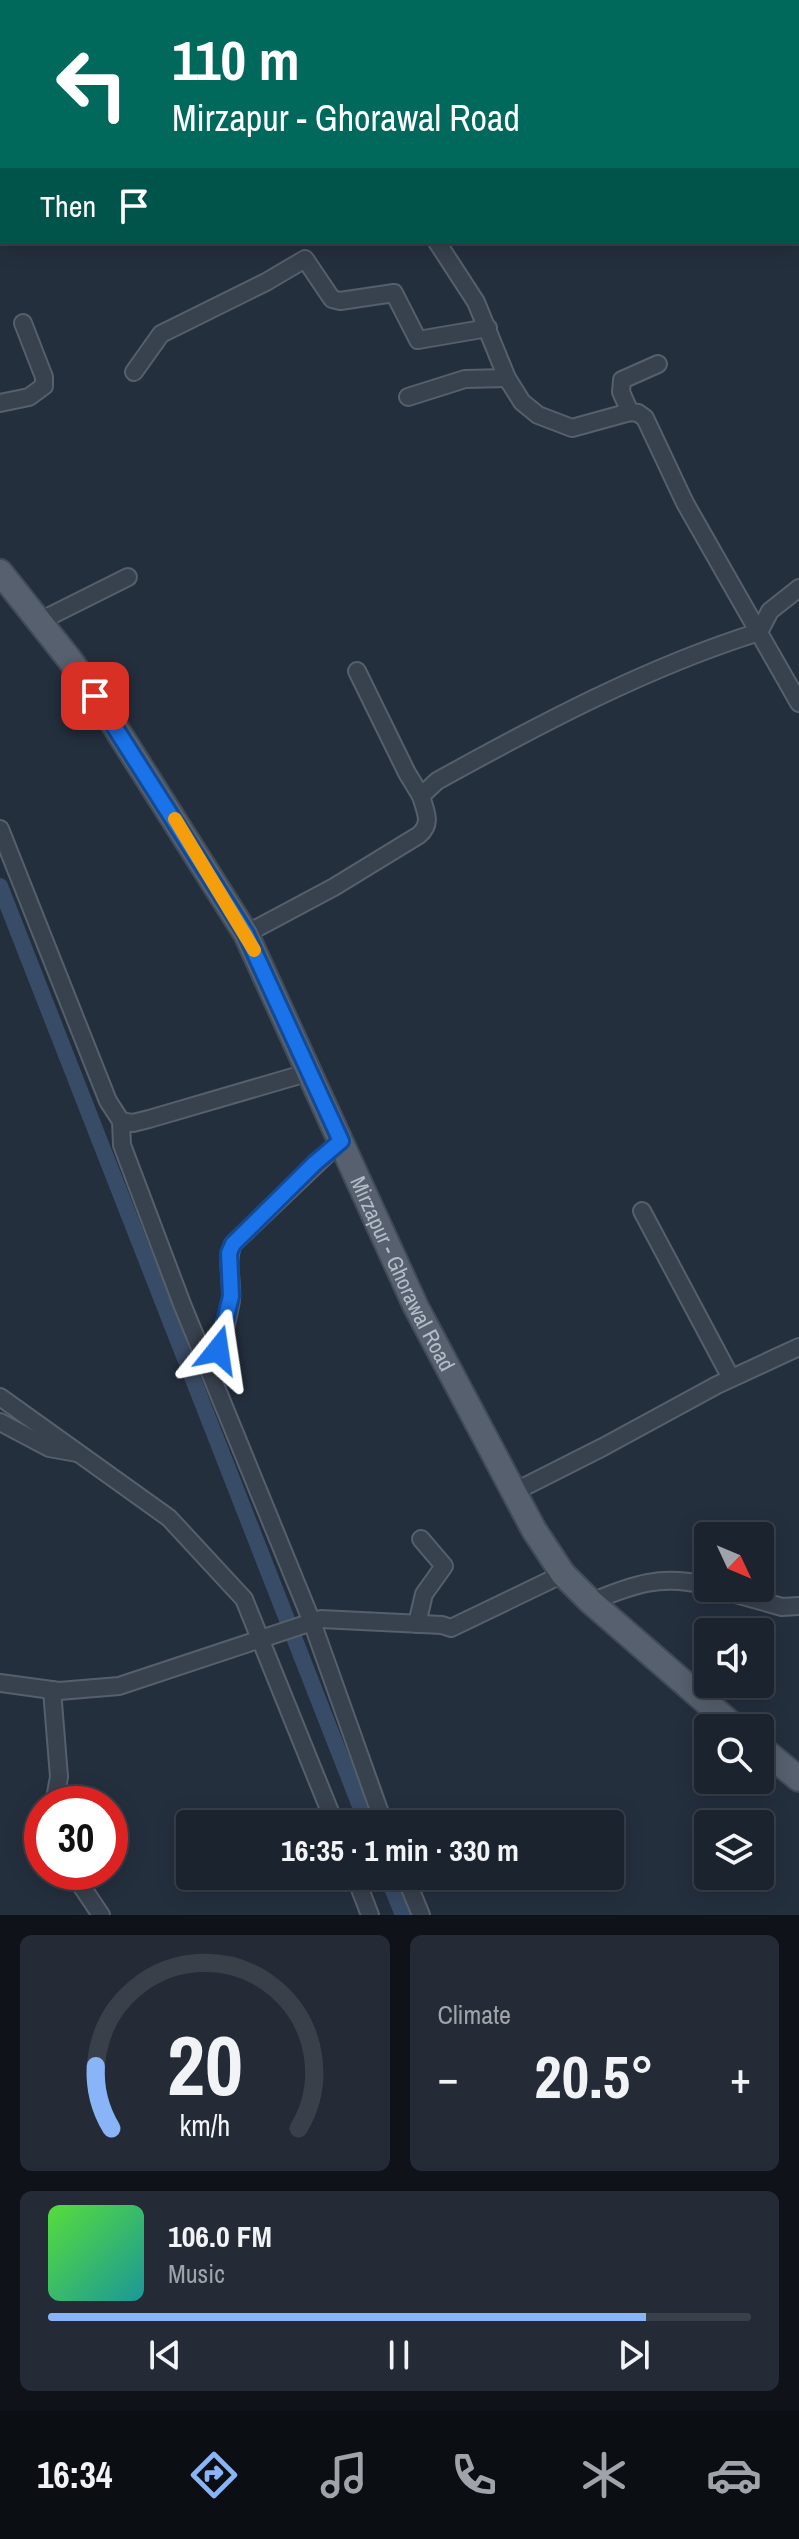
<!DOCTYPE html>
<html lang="en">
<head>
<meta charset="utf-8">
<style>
  body { margin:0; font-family:"Archivo Narrow",sans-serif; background:#242b36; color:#f1f3f6; height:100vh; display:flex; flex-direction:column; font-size:30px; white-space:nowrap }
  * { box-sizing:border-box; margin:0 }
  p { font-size:26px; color:#a0a4aa }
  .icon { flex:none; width:44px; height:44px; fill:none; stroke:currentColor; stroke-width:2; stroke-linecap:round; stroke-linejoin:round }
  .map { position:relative; height:1915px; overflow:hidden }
  .sheet { display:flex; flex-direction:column; gap:20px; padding:20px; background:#0f1319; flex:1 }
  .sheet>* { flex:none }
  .top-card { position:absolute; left:0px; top:0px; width:800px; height:244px; box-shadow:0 4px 20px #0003,0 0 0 2px #39404a; background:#00695c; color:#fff; overflow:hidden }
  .needle { width:52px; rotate:134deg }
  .buttons { position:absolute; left:694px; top:1522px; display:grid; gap:16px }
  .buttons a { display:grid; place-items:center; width:80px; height:80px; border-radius:8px; background:#1b232e; box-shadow:0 4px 20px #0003,0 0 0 2px #39404a; font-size:40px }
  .speed { position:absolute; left:24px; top:1786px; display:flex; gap:16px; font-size:40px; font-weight:700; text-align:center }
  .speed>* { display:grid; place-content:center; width:104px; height:104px; border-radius:50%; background:#1b232e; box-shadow:0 4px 20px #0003,0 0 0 2px #39404a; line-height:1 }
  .speed .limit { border:12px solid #d22; background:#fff; color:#111 }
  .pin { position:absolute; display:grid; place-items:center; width:68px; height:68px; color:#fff; margin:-34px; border-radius:16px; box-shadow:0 4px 12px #0006 }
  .me { position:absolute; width:88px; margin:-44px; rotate:15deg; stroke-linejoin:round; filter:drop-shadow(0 0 6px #0008) }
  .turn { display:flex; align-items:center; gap:28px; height:168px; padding:0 40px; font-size:36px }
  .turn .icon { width:104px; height:104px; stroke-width:2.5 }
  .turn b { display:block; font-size:56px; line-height:68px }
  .then { display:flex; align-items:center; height:76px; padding:0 40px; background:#0003; gap:16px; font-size:30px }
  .big { font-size:60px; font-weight:800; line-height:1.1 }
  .sheet .widget { flex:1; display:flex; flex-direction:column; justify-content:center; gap:12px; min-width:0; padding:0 28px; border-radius:12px; background:#242b36 }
  .sheet .dial { align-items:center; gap:0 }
  .dial svg { height:208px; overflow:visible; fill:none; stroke:#39404a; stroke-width:7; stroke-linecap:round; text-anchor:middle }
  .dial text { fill:#f1f3f6; stroke:none }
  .song { display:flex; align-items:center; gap:24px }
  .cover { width:96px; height:96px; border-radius:12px; background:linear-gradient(135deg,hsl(110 70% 55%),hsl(180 70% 35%)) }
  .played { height:8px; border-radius:4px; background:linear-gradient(90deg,#8ab4f8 85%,#39404a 85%) }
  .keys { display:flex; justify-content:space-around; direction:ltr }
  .heat { display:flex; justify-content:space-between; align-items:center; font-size:44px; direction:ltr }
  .sheet .tiles { flex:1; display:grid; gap:20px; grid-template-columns:1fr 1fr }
  .widget:last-child { grid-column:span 2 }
  .trip { position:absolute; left:176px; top:1810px; width:448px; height:80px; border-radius:8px; background:#1b232e; box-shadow:0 4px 20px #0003,0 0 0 2px #39404a; font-weight:800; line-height:80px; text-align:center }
  .dock { display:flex; height:128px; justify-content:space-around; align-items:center; background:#0b0e12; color:#a0a4aa }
  .dock .icon { width:56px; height:56px }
  .dock .selected { color:#8ab4f8 }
  .dock b { font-size:36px; color:#f1f3f6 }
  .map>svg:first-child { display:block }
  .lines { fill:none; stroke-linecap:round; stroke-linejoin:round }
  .canal { stroke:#394c67; stroke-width:16 }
  .street-casing { stroke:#565f6c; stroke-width:20 }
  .primary-casing { stroke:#414a57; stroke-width:28 }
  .street { stroke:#38414e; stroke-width:16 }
  .primary { stroke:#56606e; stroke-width:24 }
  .route-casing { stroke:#114b97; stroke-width:20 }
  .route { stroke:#1a73e8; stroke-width:14 }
  .slow { stroke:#f59e0b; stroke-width:14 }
  .labels { text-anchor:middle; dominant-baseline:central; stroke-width:6; stroke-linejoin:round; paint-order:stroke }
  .street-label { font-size:22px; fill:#b4bcc9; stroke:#1d2633 }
</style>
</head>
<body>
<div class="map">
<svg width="799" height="1915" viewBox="0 0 799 1915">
  <rect width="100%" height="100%" fill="#242f3e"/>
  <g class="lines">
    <g class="canal">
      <polyline points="0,886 367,1824"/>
      <polyline points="387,1876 403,1915"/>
    </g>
    <g class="street-casing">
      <g id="street">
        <polyline points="316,0 317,2"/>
        <polyline points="617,0 619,2"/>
        <polyline points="442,2 447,0"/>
        <polyline points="0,104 2,103"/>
        <polyline points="798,204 799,205"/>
        <polyline points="437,242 476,302 507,378 522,402 538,415 572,428 630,412 638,413 645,418 685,503 799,703"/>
        <polyline points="134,372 161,334 266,282 305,259 332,299 340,301 394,293 418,340 488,328"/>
        <polyline points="408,397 465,379 507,378"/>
        <polyline points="0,403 29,397 44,386 44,377 23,323"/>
        <polyline points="630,412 621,392 622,380 658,364"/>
        <polyline points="40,621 128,577"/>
        <polyline points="357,671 407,773 421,796"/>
        <polyline points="0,829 108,1101 121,1121 133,1123 149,1119 310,1072"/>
        <path d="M 246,934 L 334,887 L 419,835 C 433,823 425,811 421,796 L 437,781 C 540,724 647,667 759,632 L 770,611 L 799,588"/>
        <polyline points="121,1121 122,1145 182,1304 312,1622 384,1824"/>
        <polyline points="642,1211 731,1378"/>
        <path d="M 211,1374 C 219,1349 227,1326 231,1300 C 233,1281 225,1262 233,1244 L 341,1141"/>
        <polyline points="0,1397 169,1518 244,1599 335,1824"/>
        <polyline points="0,1422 49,1448 77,1453"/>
        <polyline points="512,1493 603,1447 717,1385 799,1347"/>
        <polyline points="714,1588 782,1607 799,1606"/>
        <path d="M 591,1602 C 634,1584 662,1574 708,1586"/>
        <polyline points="417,1624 424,1594 444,1566 421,1539"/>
        <polyline points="0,1683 59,1691 119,1686 321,1619 442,1625 451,1628 563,1574"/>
        <polyline points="52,1690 59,1777 54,1804"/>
        <polyline points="72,1872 101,1915"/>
        <polyline points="355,1876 370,1915"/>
        <polyline points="405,1876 421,1915"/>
      </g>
    </g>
    <g class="primary-casing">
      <g id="primary">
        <path id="s1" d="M 0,572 L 70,660 L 107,714 L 246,934 L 416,1307 L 534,1530 L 563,1574 L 591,1602 L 736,1728"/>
        <polyline points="760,1747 799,1779"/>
      </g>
    </g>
    <use href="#street" class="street"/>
    <use href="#primary" class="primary"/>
  </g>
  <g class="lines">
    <g class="route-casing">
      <polyline id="route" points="95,696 246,934 341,1141 315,1163 233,1244 229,1253 231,1296 218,1350"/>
    </g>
    <use href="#route" class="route"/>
    <polyline class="slow" points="175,819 254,950"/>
  </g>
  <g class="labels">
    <g class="street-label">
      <text stroke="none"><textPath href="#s1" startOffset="812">Mirzapur - Ghorawal Road</textPath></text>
    </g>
  </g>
</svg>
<div class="buttons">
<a><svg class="needle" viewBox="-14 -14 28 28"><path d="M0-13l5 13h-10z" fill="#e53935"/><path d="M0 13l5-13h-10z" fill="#a0a4aa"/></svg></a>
<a><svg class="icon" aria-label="sound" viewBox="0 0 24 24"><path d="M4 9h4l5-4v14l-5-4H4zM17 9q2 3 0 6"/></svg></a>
<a><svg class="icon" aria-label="search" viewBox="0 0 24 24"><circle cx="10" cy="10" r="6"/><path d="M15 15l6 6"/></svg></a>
<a><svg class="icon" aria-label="layers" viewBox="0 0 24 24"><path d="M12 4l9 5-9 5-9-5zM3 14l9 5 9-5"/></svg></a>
</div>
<div class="speed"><div class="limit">30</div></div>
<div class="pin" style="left:95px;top:696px;background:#d93025"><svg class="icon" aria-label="arrive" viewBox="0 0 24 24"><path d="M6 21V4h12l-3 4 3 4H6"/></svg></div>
<svg class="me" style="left:218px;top:1350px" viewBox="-20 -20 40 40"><path d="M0-17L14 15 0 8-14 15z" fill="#1a73e8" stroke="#fff" stroke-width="4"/></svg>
<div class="trip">16:35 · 1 min · 330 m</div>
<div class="top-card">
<div class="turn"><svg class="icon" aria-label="left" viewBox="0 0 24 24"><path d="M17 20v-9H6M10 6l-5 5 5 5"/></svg><div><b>110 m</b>Mirzapur - Ghorawal Road</div></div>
<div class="then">Then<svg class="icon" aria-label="arrive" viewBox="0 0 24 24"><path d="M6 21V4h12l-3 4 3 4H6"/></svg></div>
</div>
</div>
<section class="sheet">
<div class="tiles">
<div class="widget dial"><svg viewBox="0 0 100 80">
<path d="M14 69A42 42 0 1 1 86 69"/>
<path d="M14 69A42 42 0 0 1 8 45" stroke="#8ab4f8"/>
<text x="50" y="56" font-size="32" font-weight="700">20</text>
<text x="50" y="72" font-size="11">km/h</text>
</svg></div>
<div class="widget"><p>Climate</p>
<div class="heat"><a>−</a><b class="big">20.5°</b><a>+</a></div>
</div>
<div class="widget">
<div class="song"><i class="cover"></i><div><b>106.0 FM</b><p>Music</p></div></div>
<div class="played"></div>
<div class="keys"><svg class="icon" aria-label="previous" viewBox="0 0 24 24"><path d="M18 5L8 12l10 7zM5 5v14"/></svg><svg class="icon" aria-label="pause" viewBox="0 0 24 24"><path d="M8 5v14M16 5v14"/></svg><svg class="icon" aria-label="next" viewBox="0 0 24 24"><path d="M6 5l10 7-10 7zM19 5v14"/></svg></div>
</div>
</div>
</section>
<nav class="dock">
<b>16:34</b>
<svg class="icon selected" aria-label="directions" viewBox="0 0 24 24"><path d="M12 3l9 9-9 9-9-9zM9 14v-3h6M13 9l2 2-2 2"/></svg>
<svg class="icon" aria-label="music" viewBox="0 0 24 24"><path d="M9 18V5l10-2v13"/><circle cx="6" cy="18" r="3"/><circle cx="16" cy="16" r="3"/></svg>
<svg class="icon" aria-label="phone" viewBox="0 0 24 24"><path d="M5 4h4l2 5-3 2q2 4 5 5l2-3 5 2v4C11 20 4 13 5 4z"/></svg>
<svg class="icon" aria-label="climate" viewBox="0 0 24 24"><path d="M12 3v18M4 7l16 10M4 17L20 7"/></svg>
<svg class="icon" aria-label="car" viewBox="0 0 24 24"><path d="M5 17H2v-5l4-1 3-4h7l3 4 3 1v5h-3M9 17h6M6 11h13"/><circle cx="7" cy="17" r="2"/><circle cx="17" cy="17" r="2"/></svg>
</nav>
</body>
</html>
